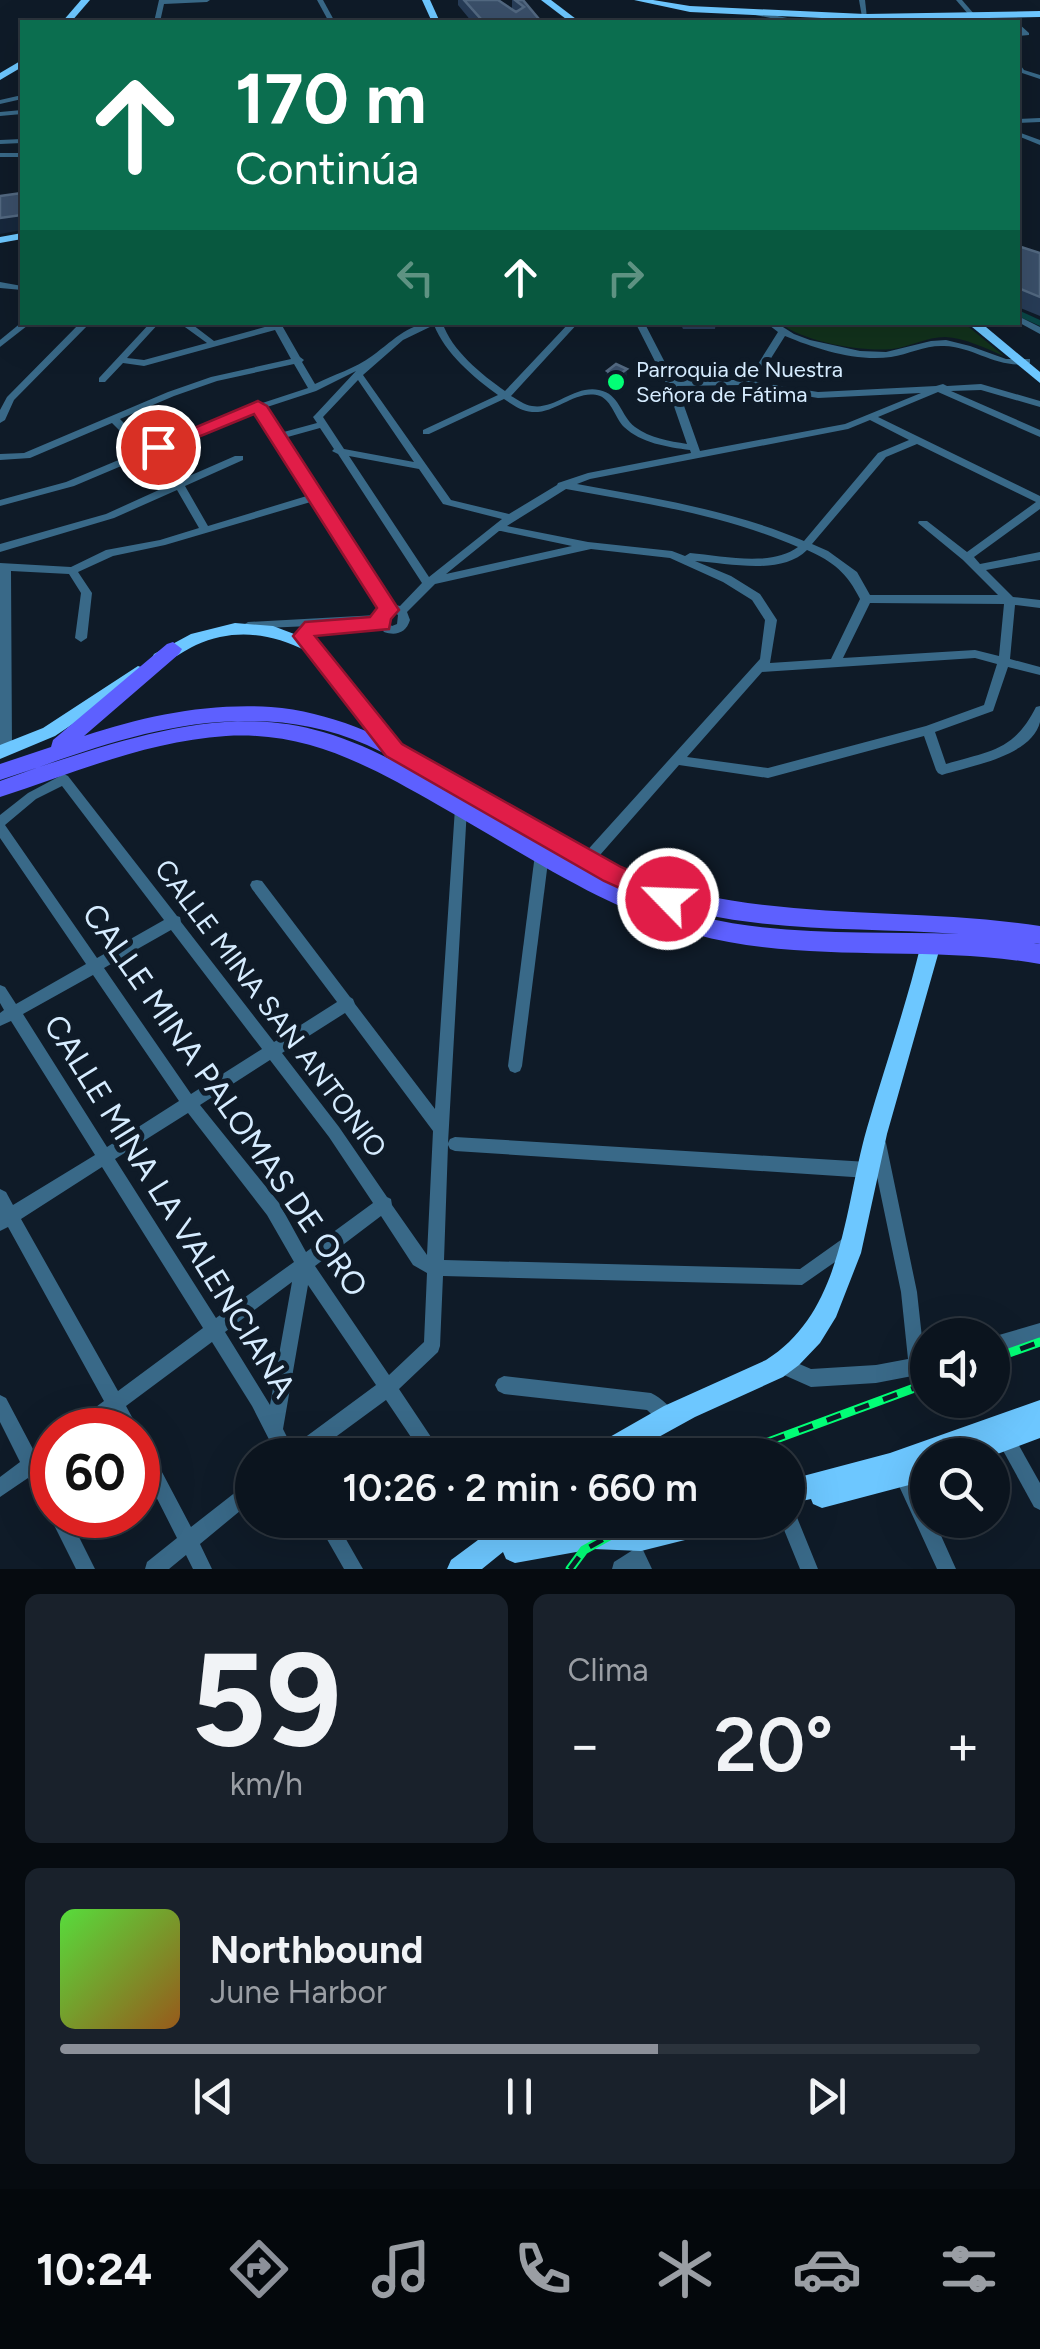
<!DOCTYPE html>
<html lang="es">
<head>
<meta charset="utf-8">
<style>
  body { margin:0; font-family:Figtree,sans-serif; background:#19212b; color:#f1f3f6; height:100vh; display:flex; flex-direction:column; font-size:38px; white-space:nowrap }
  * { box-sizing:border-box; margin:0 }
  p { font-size:32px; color:#9a9ea4 }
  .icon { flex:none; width:55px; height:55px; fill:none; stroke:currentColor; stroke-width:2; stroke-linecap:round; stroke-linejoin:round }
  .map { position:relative; height:1569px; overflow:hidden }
  .panel { display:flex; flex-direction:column; gap:25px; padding:25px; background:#060b10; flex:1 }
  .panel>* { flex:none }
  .guide { position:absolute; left:20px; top:20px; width:1000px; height:305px; border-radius:0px; box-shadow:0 10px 40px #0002,0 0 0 2px #2b333c; background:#0b6e4f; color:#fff; overflow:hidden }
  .buttons { position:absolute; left:910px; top:1318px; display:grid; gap:20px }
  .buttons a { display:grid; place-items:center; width:100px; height:100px; border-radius:50%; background:#0b141e; box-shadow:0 10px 40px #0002,0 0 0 2px #2b333c; font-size:50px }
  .speed { position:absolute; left:30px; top:1408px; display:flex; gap:20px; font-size:50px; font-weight:700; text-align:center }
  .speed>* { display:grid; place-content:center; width:130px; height:130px; border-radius:50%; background:#0b141e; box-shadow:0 10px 40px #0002,0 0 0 2px #2b333c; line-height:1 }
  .speed .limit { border:15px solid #d22; background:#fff; color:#111 }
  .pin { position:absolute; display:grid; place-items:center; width:85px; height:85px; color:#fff; margin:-42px; border:5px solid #fff; border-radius:50%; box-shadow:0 2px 10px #0007 }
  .me { position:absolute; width:110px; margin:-55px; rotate:294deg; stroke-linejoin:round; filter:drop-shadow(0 0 8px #0008) }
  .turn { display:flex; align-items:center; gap:35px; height:210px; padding:0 50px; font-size:45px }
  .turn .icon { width:130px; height:130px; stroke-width:2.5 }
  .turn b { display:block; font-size:70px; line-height:85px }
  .lanes { display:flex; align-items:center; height:95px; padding:0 50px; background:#0003; justify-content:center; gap:50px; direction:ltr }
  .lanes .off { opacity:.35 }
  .big { font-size:75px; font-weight:600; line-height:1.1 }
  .panel .card { flex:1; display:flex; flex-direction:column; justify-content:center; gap:15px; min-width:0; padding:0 35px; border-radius:15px; background:#19212b }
  .panel .dial { align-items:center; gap:0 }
  .dial b { font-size:130px; line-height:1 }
  .song { display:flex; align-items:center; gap:30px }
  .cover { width:120px; height:120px; border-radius:15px; background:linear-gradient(135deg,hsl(110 70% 55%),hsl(30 70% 35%)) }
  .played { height:10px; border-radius:5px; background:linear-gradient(90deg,#8c9099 65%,#2b333c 65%) }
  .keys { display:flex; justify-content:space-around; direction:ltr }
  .heat { display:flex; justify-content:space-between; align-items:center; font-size:55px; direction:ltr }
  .panel .tiles { flex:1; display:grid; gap:25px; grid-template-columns:1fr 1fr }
  .card:last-child { grid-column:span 2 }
  .trip { position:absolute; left:235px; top:1438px; width:570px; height:100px; border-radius:50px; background:#0b141e; box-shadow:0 10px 40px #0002,0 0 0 2px #2b333c; font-weight:600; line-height:100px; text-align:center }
  .tabs { display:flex; height:160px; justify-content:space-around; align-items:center; background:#04080c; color:#9a9ea4 }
  .tabs .icon { width:70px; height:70px }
  .tabs .on { color:#8c9099 }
  .tabs b { font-size:45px; color:#f1f3f6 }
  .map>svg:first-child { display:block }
  .green { fill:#12321c }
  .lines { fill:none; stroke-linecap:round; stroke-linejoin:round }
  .canal { fill:#094747; fill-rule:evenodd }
  .street { fill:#396988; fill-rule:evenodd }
  .secondary { fill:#6dc7ff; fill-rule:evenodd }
  .primary { fill:#5d60ff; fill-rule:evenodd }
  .rail-casing { stroke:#02ff76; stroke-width:9 }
  .rail { stroke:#0f1b28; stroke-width:5; stroke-dasharray:15; stroke-linecap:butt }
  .wall { fill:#273c57 }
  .shaded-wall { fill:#16273c }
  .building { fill:#3a4f69; stroke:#526880; stroke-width:2.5 }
  .route { fill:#e11d48; stroke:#92132f; stroke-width:2.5 }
  .poi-dot { fill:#02ff76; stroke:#0f1b28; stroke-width:4 }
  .labels { text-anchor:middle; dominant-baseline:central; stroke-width:10; stroke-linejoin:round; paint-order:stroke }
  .far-poi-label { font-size:22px; fill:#d6ecff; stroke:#0f1b28; text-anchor:start }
  .street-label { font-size:28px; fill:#d6ecff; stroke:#0f1b28 }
  .near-street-label { font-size:32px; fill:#d6ecff; stroke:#0f1b28 }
</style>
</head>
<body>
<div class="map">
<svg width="1040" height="1569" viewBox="0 0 1040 1569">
  <rect width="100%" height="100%" fill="#0f1b28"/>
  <path class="green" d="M 780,323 L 964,323 L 1004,356 C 985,348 965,338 945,337 C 927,337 910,347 892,349 C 861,352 804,342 780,323 Z"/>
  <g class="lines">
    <polygon class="canal" points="1018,310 1040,320 1040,326 1018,316"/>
    <g class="street">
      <polygon points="159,0 210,0 207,2 164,4 160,22 154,22"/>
      <polygon points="317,0 323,0 335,22 329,22"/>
      <polygon points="859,0 865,0 867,18 862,17"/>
      <polygon points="956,0 962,0 981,22 975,22"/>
      <polygon points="748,10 797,20 800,22 790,22 746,13"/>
      <polygon points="1018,23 1029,33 1029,35 1018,36 1018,32 1021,32 1018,28"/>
      <polygon points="1018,62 1024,70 1040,75 1040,79 1019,72"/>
      <polygon points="22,95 22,99 0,104 0,100"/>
      <polygon points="22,110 22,114 0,116 0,112"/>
      <polygon points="1040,118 1040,122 1018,123 1018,119"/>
      <polygon points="1018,132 1040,140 1040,145 1018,136"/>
      <polygon points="22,139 22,143 0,144 0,140"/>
      <rect x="0" y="153" width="22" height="4"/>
      <polygon points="0,282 22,286 22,290 0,288"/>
      <polygon points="1018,316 1040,327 1040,334 1018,322"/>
      <polygon points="22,322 32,322 0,347 0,340"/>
      <polygon points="81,322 91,322 14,400 5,420 0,423 0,410 7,397"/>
      <path d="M 151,322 L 160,322 L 127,358 L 144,360 L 207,343 L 178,322 L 189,322 L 214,341 L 272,325 L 271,322 L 280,322 L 300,357 L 304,360 L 302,362 L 315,384 C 333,375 356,368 372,356 C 397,338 408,322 442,322 C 452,351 481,374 505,391 L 570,322 L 579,322 L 511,396 C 517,399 524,405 532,406 C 555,410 574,385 599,390 C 620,394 620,415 635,427 C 650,438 669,441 687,444 L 666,383 L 635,322 L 644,322 L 674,380 L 748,380 L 778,332 L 765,322 L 775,322 L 794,334 L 810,340 L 860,351 L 886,352 L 931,341 L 946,340 L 970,346 L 1006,359 L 1030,359 L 1030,363 L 1027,364 C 996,368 974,347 944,346 C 926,345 909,354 891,357 C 857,362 816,349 785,336 L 756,382 L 818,392 L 936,386 L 943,384 L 947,386 L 981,384 L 1040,401 L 1040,407 L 981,390 L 951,391 L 1040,430 L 1040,437 L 938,392 L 878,417 L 1040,496 L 1040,509 L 974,557 L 980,564 L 1040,552 L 1040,560 L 986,570 L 1013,597 L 1040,600 L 1040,608 L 1015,605 L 1010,659 L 1040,667 L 1040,675 L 1008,667 L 993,711 L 935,732 L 946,764 C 990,751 1014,751 1036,707 L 1040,706 C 1040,711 1040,717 1040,722 C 1032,756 970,766 942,775 L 938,773 L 936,770 L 924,736 L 768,778 L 679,765 L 593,863 L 583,863 L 581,859 L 583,855 L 760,659 L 765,620 L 752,600 L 723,582 L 670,558 L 591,549 L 435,584 L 407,612 L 410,620 C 406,633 396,636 384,632 L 377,623 L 244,629 L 242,626 L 248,622 L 377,615 L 382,608 L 314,501 L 165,545 L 113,556 L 78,572 L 92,593 L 87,638 L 81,642 L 75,638 L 81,593 L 69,574 L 11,571 L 12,751 L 6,756 L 2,754 L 0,751 L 0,563 L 71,567 L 106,550 L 160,540 L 199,528 L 177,490 L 114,518 L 0,552 L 0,544 L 106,514 L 172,484 L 145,456 L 74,486 L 0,506 L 0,500 L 66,482 L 140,451 L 112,423 L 30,458 L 0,460 L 0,454 L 24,453 L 168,392 L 211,377 L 291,359 L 275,330 L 144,366 L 123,363 L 105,382 L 99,382 L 99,378 ZM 434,325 C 445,353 473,377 498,395 L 423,430 L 423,434 L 429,434 L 504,399 C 513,405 521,411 532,412 C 556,414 577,388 600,396 C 612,401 615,418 624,427 C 641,443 667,447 690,450 L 691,453 L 588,473 L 558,483 L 557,485 L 509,514 L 451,500 L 363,375 L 403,340 ZM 294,364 L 308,388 L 217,418 L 147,447 L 120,419 L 174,396 L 217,381 ZM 356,371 L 315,415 L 313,417 L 317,423 L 280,433 L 264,408 L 316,391 ZM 358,380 L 414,462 L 344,449 L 323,417 ZM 740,385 L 818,398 L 921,393 L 845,424 L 700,451 L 677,386 ZM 256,411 L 310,495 L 208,526 L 185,486 L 243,460 L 243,456 L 235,456 L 180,480 L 153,452 L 223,422 ZM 870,420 L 909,440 L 878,453 L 804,541 C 732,510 653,498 577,484 L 590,479 L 848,429 ZM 320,428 L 334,449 L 332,451 L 338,454 L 422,583 L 400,606 L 391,604 L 284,438 ZM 917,444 L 1036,502 L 967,552 L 927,521 L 919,521 L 918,523 L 963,560 L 998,595 L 870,595 L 857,572 L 828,551 L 812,544 L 886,457 ZM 349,456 L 419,469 L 443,504 L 502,519 L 429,577 ZM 566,489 C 644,503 725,515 798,547 C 771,567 723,556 690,553 L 685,556 L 672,551 L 588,542 L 507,526 ZM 499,531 L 501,531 L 572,546 L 446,574 ZM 807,550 C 834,562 847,573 860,599 L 831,659 L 770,663 L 777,620 L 760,594 L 731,576 L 695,561 C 729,563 781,576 807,550 ZM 870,603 L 1004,604 L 999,656 L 975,650 L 843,658 ZM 394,612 L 398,615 L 397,624 L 392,626 L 388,623 L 389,614 ZM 975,658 L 997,664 L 984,705 L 926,726 L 768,768 L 687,757 L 762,672 Z"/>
      <path d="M 64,774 L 68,776 L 177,916 L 180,917 L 181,922 L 274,1042 L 337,1002 L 252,889 L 250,885 L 252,881 L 257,880 L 262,881 L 350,997 L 353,999 L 355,1004 L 435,1109 L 455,808 L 457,804 L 465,804 L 467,808 L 448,1143 L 450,1139 L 455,1137 L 868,1162 L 873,1165 L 876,1170 L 873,1175 L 868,1178 L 455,1151 L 450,1149 L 448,1145 L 444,1260 L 800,1269 L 852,1232 L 858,1234 L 860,1240 L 858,1246 L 802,1285 L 443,1276 L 440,1346 L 438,1352 L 399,1389 L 443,1455 L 423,1455 L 386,1400 L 311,1455 L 277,1455 L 252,1406 L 212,1342 L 126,1406 L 139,1430 L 138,1433 L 138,1430 L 120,1430 L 113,1416 L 94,1430 L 70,1430 L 73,1424 L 104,1401 L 8,1227 L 0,1231 L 0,1189 L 6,1192 L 13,1205 L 95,1155 L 11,1021 L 0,1026 L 0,1013 L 4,1010 L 0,1003 L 0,985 L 5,987 L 16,1004 L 86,964 L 0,838 L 0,815 L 28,793 ZM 62,786 L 164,920 L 97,958 L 5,825 L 36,799 ZM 171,930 L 262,1049 L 191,1094 L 104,968 ZM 93,975 L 179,1101 L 107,1147 L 23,1014 ZM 345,1013 L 433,1131 L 427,1255 L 392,1205 L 391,1199 L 387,1197 L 339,1127 L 282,1053 ZM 270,1060 L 329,1137 L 373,1203 L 306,1252 L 279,1203 L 200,1105 ZM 188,1113 L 267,1215 L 294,1262 L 216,1318 L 115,1159 ZM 102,1167 L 203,1328 L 118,1391 L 21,1219 ZM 381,1216 L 413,1265 L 427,1273 L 424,1342 L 389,1375 L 315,1266 ZM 292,1282 L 270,1405 L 225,1332 ZM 308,1285 L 376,1385 L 292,1447 L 283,1429 Z"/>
      <polygon points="542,849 547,850 549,854 522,1066 520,1071 515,1073 510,1071 508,1066 535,854 537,850"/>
      <polygon points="878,1136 883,1138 886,1143 917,1292 924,1356 928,1356 928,1373 876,1383 811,1387 775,1371 772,1365 775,1359 781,1356 811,1369 876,1365 908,1359 901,1292 870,1143 873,1138"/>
      <polygon points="1040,1323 1040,1339 992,1354 992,1337"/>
      <path d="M 504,1376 L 651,1393 C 661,1398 673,1408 677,1418 L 674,1424 L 668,1427 L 662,1424 L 647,1410 L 504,1394 L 498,1391 L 495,1385 L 498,1379 Z"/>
      <polygon points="0,1395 6,1398 34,1451 52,1440 52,1460 42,1467 52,1487 52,1515 68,1515 95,1569 76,1569 52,1521 50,1513 46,1511 28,1478 0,1497 0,1477 20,1462 0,1422"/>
      <polygon points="1006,1430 1012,1433 1040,1483 1040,1510 1034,1507 1000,1445 997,1439 1000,1433"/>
      <polygon points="138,1435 144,1438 191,1527 246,1484 252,1481 252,1501 200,1544 212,1569 193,1569 186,1555 169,1569 145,1569 147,1562 177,1538 138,1461"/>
      <polygon points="903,1466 909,1469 928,1507 928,1520 934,1520 956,1569 937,1569 894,1475 897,1469"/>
      <polygon points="788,1507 794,1510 818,1569 800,1569 780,1520 788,1520"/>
      <polygon points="316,1520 335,1520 363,1569 344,1569"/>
      <polygon points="467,1520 487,1520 502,1546 500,1553 493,1555 486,1553"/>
      <polygon points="636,1548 643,1550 652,1569 612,1569 614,1562"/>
    </g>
    <g class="secondary">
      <polygon points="81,0 90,0 71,22 62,22"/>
      <polygon points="422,0 430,0 440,22 432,22"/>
      <polygon points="541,0 551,0 580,22 570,22"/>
      <polygon points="634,0 653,0 690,6 865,14 1040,11 1040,17 865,20 690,12"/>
      <polygon points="22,60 22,67 0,80 0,73"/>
      <polygon points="22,233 22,239 0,243 0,237"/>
      <polygon points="966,322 980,322 1040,372 1040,383"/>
      <path d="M 235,623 L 273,626 L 318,643 L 400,745 L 403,750 L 400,755 L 388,755 L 306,651 C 271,633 234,628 196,645 C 184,651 173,659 160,664 L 152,658 L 154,654 L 191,634 Z"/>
      <polygon points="138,666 144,668 146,672 144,676 55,736 0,759 0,745 43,728"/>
      <path d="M 931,936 L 938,938 L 941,944 L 887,1134 L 861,1253 L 836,1317 L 820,1343 L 799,1365 L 783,1377 L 695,1417 L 626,1455 L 591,1455 L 594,1446 L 664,1406 L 766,1360 C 844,1311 844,1207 867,1128 C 885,1066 906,1006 921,944 L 924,938 Z"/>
      <polygon points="1040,1400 1040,1438 992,1456 928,1455 928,1480 822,1508 813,1504 811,1499 788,1504 788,1480 890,1453"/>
      <polygon points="505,1520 726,1520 722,1529 713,1533 641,1551 593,1549 515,1563 506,1559 503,1552 482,1569 447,1569 451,1560"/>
    </g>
    <path class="primary" d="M 173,642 L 182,649 L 179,654 L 84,736 C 145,716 206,703 271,707 C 349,713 415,754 482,791 C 533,819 584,847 636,876 C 767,924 904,905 1040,926 L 1040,944 L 1028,942 L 1040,944 L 1040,964 C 926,944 806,965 694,934 C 602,908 520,851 438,805 C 370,766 307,731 226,736 C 147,741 74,773 0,797 L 0,781 C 101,745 215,700 323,732 C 375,747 421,776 468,802 C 435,783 402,761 367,745 C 243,690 120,741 0,780 L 0,764 L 51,747 L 53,740 L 167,644 ZM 641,896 C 744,935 851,926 959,934 C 852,930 741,941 641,896 Z"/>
    <g class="rail-casing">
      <g id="rail">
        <polyline points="992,1359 1040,1342"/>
        <polyline points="744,1455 760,1445 928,1383"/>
        <polyline points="570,1569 584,1550 638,1520"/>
      </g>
    </g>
    <use href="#rail" class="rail"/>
  </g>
  <g class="wall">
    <polygon points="458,0 498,0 512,10 512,0 523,0 538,22 472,22 458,5"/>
    <polygon points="1018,234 1021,247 1040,253 1040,316 1018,307"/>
    <polygon points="680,322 716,322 715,329 683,329"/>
    <polygon points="616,364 626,386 615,394 606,388 607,371"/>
  </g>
  <g class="shaded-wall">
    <polygon points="22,215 22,230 0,234 0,218"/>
    <polygon points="627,369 626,386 615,394 616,377"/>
  </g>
  <g class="building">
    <polygon points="464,0 498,0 516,12 524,7 515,0 523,0 538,18 532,19 534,22 477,22 474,19 480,18"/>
    <polygon points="22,193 22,215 0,218 0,196"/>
    <polygon points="1018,234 1021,247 1040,253 1040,297 1018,288"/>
    <polygon points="616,364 627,369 616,377 607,371"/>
  </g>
  <polygon class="route" points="258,401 267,406 399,610 391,619 389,629 315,636 402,744 621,867 677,892 680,899 677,906 659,906 604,881 386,756 293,636 305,622 370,617 377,608 254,414 164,451 158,453 149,447"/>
  <circle class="poi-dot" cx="616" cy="382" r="10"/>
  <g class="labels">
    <g class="far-poi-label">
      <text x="636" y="369">Parroquia de Nuestra<tspan x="636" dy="25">Señora de Fátima</tspan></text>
    </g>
    <g class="street-label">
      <text transform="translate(271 1008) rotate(53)">CALLE MINA SAN ANTONIO</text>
    </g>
    <g class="near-street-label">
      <text transform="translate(225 1100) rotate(55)">CALLE MINA PALOMAS DE ORO</text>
      <text transform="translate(170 1206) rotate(58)">CALLE MINA LA VALENCIANA</text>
    </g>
  </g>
</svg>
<div class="buttons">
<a><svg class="icon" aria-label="sound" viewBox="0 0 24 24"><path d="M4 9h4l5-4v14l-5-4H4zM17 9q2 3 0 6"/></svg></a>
<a><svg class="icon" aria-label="search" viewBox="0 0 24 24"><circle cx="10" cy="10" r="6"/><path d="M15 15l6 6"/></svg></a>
</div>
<div class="speed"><div class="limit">60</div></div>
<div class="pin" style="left:158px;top:447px;background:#d93025"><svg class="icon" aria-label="arrive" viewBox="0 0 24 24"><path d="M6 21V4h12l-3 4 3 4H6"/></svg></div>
<svg class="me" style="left:668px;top:899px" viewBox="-20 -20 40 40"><circle r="17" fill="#e11d48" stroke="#fff" stroke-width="3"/><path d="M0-11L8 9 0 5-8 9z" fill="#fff"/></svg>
<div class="trip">10:26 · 2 min · 660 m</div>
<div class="guide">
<div class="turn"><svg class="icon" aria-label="ahead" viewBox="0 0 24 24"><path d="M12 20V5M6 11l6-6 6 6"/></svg><div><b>170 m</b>Continúa</div></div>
<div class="lanes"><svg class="icon off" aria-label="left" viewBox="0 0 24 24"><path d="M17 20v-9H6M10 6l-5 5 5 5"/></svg><svg class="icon" aria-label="ahead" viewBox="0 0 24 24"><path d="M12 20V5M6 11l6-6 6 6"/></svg><svg class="icon off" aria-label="right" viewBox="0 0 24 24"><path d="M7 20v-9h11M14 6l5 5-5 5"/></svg></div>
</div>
</div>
<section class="panel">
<div class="tiles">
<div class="card dial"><b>59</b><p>km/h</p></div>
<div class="card"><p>Clima</p>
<div class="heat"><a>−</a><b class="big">20°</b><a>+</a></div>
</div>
<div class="card">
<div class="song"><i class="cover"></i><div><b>Northbound</b><p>June Harbor</p></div></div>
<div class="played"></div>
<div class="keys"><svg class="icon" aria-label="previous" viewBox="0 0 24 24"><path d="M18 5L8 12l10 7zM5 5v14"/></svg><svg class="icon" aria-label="pause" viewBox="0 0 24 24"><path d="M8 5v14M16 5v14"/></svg><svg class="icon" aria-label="next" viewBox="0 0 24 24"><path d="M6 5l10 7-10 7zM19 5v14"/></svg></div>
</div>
</div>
</section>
<nav class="tabs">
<b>10:24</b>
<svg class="icon on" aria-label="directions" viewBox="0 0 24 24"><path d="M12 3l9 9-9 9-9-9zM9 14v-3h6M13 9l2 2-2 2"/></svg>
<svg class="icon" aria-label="music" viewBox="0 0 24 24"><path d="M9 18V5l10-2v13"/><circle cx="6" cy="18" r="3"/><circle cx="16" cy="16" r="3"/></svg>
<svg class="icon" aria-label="phone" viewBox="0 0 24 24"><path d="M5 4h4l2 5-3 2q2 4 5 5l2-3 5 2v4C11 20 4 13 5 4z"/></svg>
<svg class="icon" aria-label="climate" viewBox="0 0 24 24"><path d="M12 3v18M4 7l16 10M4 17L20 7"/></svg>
<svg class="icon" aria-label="car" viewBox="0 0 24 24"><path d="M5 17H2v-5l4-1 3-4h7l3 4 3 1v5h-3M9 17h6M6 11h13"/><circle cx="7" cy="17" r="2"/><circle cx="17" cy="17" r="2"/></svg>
<svg class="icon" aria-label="filters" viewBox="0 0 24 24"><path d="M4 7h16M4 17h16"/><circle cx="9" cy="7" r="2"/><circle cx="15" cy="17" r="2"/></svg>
</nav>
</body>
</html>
